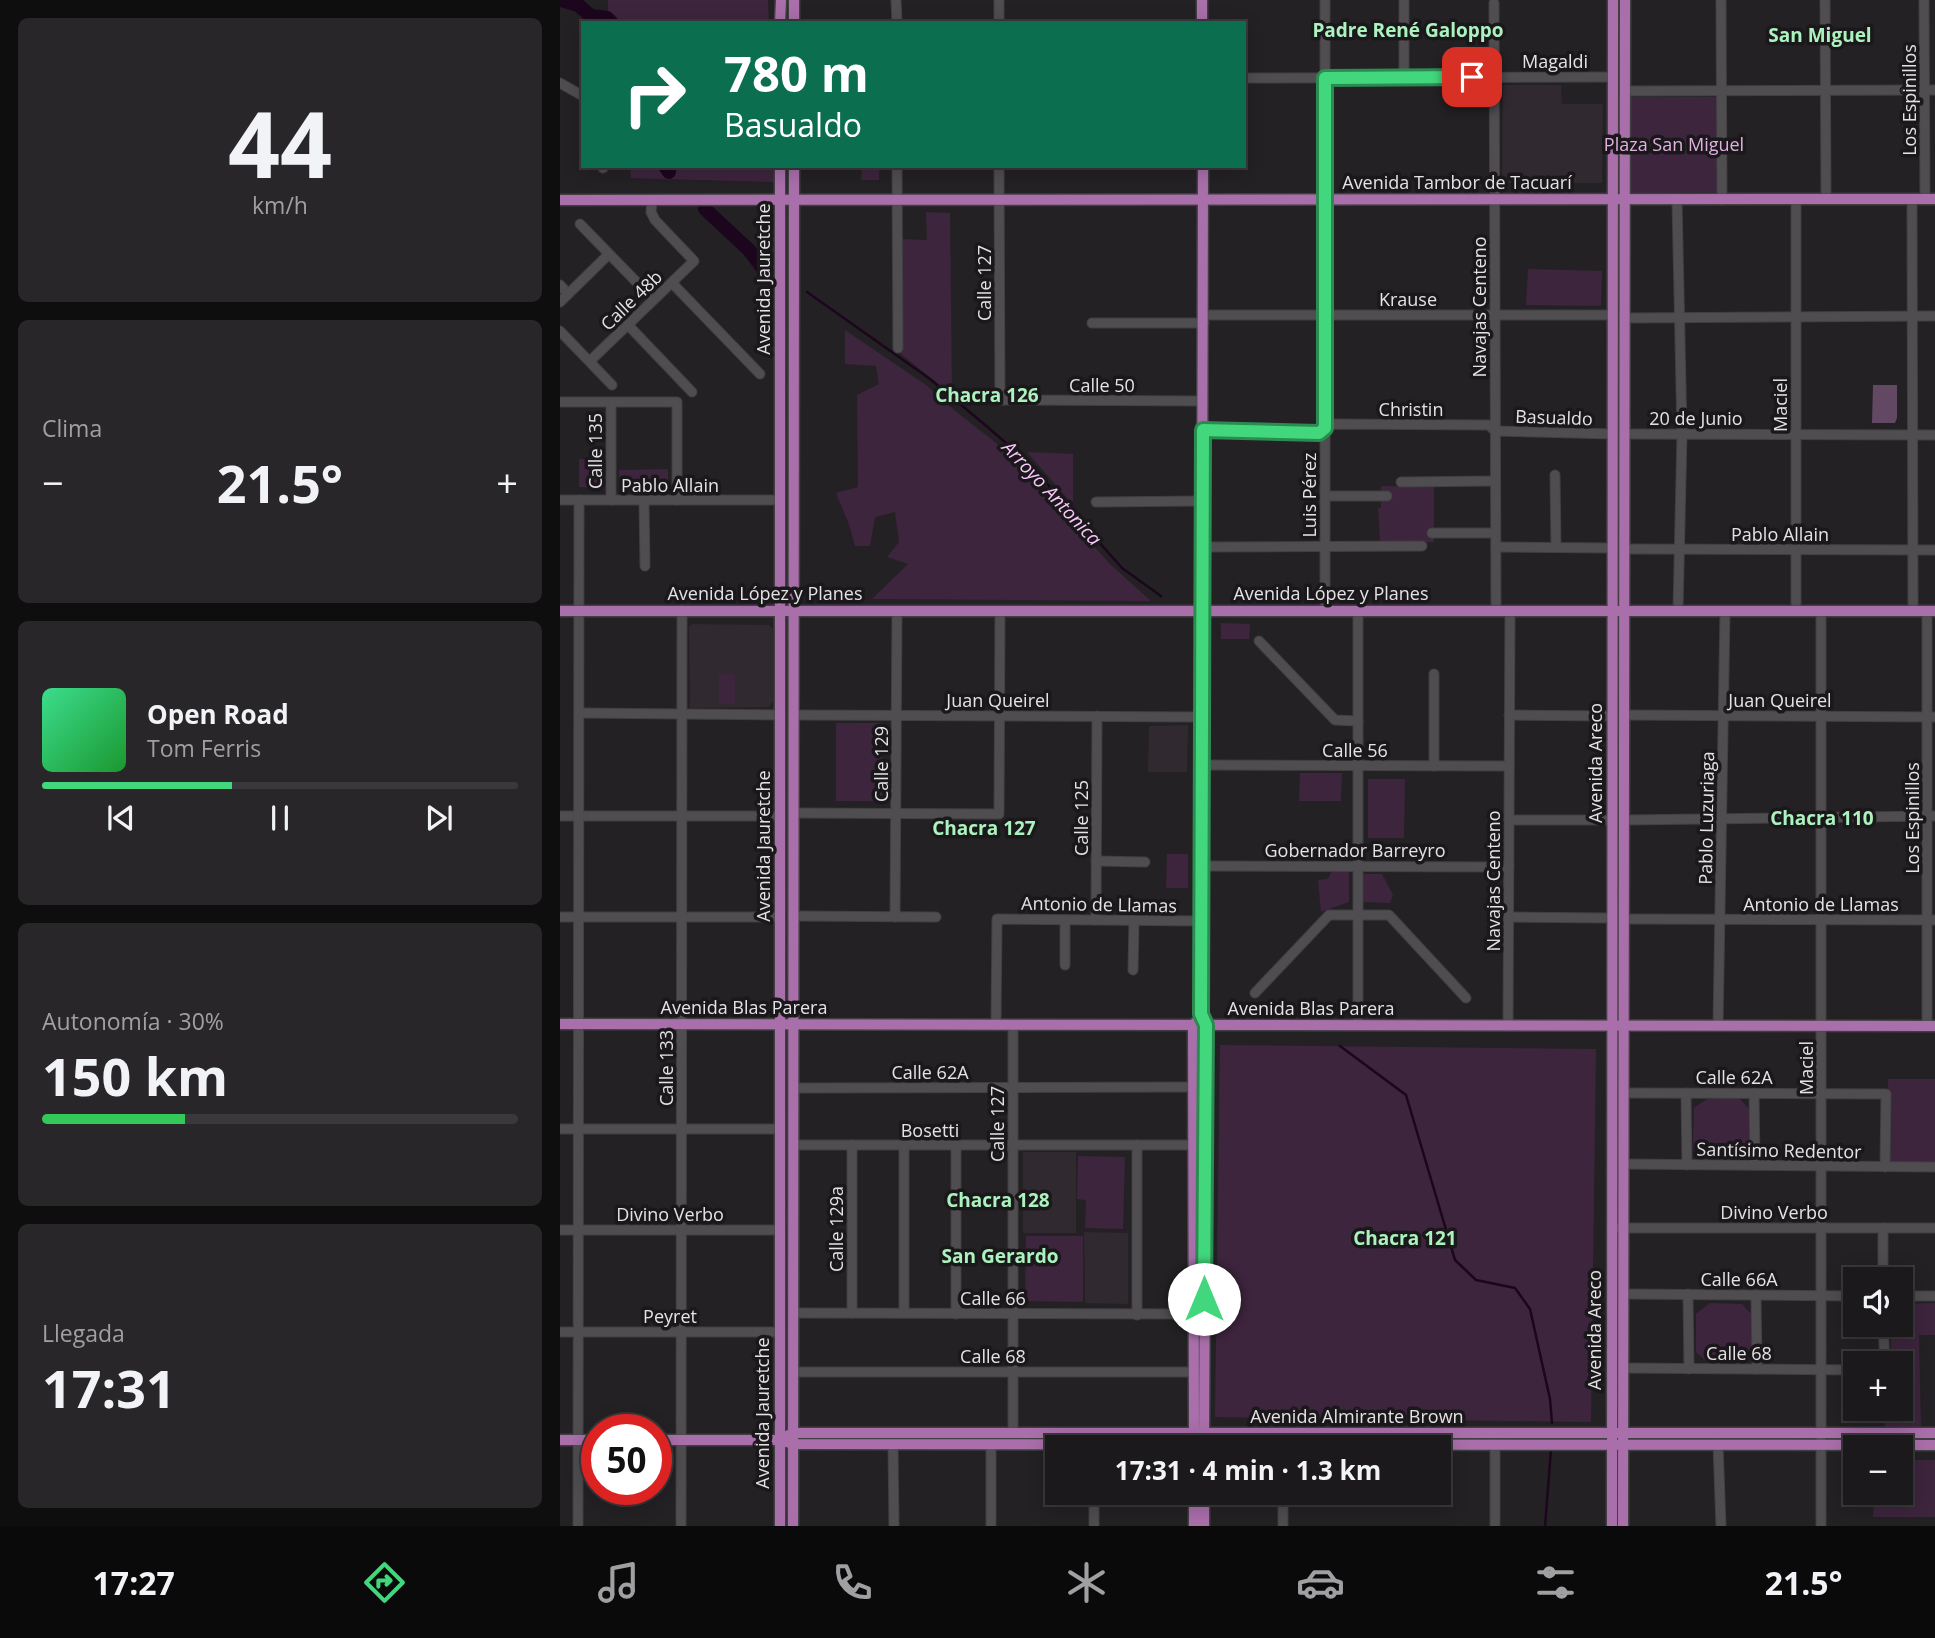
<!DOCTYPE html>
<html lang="es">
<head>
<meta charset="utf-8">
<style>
  body { margin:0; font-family:"Open Sans",sans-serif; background:#282628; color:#f1f3f6; height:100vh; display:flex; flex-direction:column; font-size:26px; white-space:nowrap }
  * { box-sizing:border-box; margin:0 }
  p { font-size:23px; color:#a0a0a3 }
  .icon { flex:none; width:38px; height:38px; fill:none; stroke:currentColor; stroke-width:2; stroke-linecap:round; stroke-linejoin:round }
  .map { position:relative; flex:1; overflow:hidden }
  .details { display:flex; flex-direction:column; gap:18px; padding:18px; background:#0f0e0f; width:560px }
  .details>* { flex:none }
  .top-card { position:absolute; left:21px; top:21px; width:665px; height:147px; border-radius:0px; box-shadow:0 4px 18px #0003,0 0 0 2px #39383a; background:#0b6e4f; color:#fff; overflow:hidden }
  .tools { position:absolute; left:1283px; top:1267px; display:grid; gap:14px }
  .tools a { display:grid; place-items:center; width:70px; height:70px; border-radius:0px; background:#1b191b; box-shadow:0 4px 18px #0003,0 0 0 2px #39383a; font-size:35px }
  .speed { position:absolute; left:21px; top:1414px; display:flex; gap:14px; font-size:35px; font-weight:700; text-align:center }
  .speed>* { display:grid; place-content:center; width:91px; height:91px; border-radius:50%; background:#1b191b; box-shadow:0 4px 18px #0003,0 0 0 2px #39383a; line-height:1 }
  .speed .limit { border:10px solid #d22; background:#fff; color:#111 }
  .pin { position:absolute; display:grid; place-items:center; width:60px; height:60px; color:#fff; margin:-30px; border-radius:14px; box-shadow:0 4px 10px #0006 }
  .me { position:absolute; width:77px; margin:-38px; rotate:0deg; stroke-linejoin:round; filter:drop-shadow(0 0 5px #0008) }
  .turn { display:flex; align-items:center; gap:24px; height:147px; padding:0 28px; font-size:32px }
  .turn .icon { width:91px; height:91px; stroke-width:2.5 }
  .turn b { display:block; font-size:49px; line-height:60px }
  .big { font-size:52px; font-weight:700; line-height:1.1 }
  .details .card { flex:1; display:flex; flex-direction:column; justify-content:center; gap:10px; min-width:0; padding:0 24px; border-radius:10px; background:#282628 }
  .details .dial { align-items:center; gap:0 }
  .dial b { font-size:91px; line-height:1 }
  .song { display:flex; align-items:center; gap:21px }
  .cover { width:84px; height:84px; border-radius:10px; background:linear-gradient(135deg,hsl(150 70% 55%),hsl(130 70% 35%)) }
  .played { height:7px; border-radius:4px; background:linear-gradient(90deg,#42d77c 40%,#39383a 40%) }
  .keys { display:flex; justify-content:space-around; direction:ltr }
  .heat { display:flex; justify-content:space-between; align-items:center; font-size:38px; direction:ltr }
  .charge { height:10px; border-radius:5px; background:linear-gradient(90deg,#34c759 30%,#39383a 0) }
  .trip { position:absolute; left:485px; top:1435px; width:406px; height:70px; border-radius:0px; background:#1b191b; box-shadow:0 4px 18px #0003,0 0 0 2px #39383a; font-weight:700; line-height:70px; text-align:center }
  .menu { display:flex; height:112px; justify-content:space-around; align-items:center; background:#0b0a0b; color:#a0a0a3 }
  .menu .icon { width:49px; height:49px }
  .menu .on { color:#42d77c }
  .menu b { font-size:32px; color:#f1f3f6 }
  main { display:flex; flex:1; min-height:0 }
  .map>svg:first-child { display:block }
  .built { fill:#302930 }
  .green { fill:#3d253d }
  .forest { fill:#634864 }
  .water { fill:#1c061d }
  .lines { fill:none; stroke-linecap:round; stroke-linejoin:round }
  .stream { stroke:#1c061d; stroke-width:2.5 }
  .river { stroke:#1c061d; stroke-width:14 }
  .minor-casing { stroke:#413f41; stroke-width:11 }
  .major-casing { stroke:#413f41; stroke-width:13 }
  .minor { stroke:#504d50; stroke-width:9 }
  .major { stroke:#a96faa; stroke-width:10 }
  .route-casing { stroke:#2b8c51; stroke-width:18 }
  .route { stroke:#42d77c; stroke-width:12 }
  .labels { text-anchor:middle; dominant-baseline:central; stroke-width:7; stroke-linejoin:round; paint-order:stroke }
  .street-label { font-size:18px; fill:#e4e2e4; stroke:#1b181b }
  .park-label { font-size:18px; fill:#e1b0e1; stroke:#1b181b }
  .neighbourhood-label { font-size:19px; font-weight:bold; fill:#abf2be; stroke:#1b181b }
  .water-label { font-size:19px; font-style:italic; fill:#f9c7f9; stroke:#1b181b }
</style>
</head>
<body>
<main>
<section class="details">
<div class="card dial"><b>44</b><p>km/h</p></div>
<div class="card"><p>Clima</p>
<div class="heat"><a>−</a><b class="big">21.5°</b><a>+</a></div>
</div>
<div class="card">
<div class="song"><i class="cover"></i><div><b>Open Road</b><p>Tom Ferris</p></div></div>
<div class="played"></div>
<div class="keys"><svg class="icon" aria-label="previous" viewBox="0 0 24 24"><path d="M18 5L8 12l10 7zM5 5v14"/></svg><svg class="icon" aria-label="pause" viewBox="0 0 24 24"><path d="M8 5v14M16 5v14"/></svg><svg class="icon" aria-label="next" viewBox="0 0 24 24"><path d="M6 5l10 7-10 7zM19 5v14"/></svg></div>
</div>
<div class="card"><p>Autonomía · 30%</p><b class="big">150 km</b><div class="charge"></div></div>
<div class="card"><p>Llegada</p><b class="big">17:31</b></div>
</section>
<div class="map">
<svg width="1375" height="1526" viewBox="0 0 1375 1526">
  <rect width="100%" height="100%" fill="#242124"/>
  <g class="built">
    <polygon points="943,85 1001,85 1002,104 1043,104 1042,183 942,183"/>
    <polygon points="132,624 209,625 213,629 213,701 209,707 130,708 129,627"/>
    <polygon points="628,725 627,772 588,772 589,726"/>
    <rect x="463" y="1152" width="53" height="81"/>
    <polygon points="524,1232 568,1233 568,1304 525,1303"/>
  </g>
  <g class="green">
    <polygon points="48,0 208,0 209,23 48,23"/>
    <polygon points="1070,97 1157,97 1158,192 1070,193"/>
    <polygon points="70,166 214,166 214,182 71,178"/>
    <polygon points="302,166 319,166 319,180 301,180"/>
    <polygon points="366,212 390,213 392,395 341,354 341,239 367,240"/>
    <polygon points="968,269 1042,271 1041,306 966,305"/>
    <polygon points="285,330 366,385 394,410 440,446 475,480 550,564 591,601 312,599 348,564 327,557 339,542 335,512 315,517 310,546 295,546 289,524 276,493 298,487 297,395 319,384 316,366 285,364"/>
    <polygon points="467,452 513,454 513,505"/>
    <polygon points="19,459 44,459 44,488 19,487"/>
    <polygon points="108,469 108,488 59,489 59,470"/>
    <polygon points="821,486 874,487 874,542 820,542 818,508 821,508"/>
    <polygon points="661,623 690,624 689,639 661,639"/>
    <rect x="159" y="674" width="16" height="30"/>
    <rect x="276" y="723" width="46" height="78"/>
    <polygon points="740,773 782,773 781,801 739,801"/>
    <polygon points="808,779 845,779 844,838 808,838"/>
    <polygon points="607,854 628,854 628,888 606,888"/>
    <polygon points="772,871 789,871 789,902 761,912 758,880 768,879"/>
    <polygon points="804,874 822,874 833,895 830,903 802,902 800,878"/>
    <polygon points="642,1039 641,1414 638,1414 638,1040"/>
    <polygon points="660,1045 1036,1049 1031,1422 655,1417"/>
    <polygon points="1328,1079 1375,1079 1375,1163 1329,1162"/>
    <polygon points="1179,1098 1190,1110 1190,1150 1177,1160 1145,1160 1133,1146 1134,1108 1147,1099"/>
    <polygon points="518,1156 565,1157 563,1229 525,1228 526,1200 517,1199"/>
    <polygon points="466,1236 523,1236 523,1302 465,1301"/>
    <polygon points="1150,1303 1182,1304 1193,1316 1193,1356 1179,1366 1149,1364 1136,1352 1136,1314"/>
    <polygon points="1375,1303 1375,1335 1359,1335 1361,1428 1325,1429 1325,1409 1340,1409 1340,1363 1331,1363 1331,1325 1340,1325 1341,1304"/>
    <polygon points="660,1437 1375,1437 1375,1442 659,1442"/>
    <polygon points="1341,1460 1375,1460 1375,1517 1313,1517 1314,1493 1340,1493"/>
  </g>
  <polygon class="forest" points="1313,385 1337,385 1337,418 1335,423 1312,423"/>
  <polygon class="water" points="0,0 23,0 28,5 31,16 0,7"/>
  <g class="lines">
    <g class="stream">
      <polyline points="247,292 370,379 424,424 468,462 562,568 601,596"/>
      <polyline points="780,1046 846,1095 895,1260 916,1280 955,1288 970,1309 990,1399 992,1423"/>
      <polyline points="985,1526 991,1450"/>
    </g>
    <g class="river">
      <polyline points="12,0 31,16 47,18 52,23"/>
      <polyline points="105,166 109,172"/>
      <polyline points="145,209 189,250 205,271"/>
    </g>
    <g class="minor-casing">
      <g id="minor">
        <polyline points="336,0 337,23"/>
        <polyline points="439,0 439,23"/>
        <polyline points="765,0 765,611"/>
        <polyline points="844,0 844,77"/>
        <polyline points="1161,0 1162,200"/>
        <polyline points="1265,0 1266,199"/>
        <polyline points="1364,0 1365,199"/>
        <polyline points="934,3 936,611"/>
        <polyline points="684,78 1053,77"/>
        <polyline points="0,83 23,96"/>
        <polyline points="1065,91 1375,90"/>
        <polyline points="42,166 43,168"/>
        <polyline points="337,166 338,348"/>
        <polyline points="439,166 440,400 643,401"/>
        <polyline points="1352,199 1353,611"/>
        <polyline points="1117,200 1122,434 1118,610"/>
        <polyline points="20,224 93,299"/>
        <polyline points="112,283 200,374"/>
        <polyline points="0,285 8,294"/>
        <polyline points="0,302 49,254"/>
        <polyline points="644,315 1053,315"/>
        <polyline points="1064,318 1375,316"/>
        <polyline points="532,323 644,323"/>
        <polyline points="68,325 132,392"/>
        <polyline points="0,331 52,385"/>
        <polyline points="30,361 134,261 95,220 91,212 92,200"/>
        <polyline points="0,402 117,402 117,500"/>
        <polyline points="643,430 759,433 771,424 929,425 935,431"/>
        <polyline points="935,431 1053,434"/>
        <polyline points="1064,434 1375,435"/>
        <polyline points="995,475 996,547"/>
        <polyline points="841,482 935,481"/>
        <polyline points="765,496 827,496"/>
        <polyline points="0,500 220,500"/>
        <polyline points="51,500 51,403"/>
        <polyline points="84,500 85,566"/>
        <polyline points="536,502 643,501"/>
        <polyline points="872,533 935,533"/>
        <polyline points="643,547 862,546"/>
        <polyline points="936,547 1053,548"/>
        <polyline points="1064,549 1375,550"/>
        <polyline points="798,611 798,1025"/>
        <polyline points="1236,611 1236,199"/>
        <polyline points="699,641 775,720 798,721"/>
        <polyline points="19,713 220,715"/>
        <polyline points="234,715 642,717"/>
        <polyline points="949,715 1053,716"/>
        <polyline points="1064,715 1375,717"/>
        <polyline points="642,765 949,766"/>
        <polyline points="874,766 874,674"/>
        <polyline points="233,813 439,814 440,611"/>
        <polyline points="0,816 220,816"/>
        <polyline points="949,820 1052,820"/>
        <polyline points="1064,820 1375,816"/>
        <polyline points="536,861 585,862"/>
        <polyline points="641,866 949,867"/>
        <polyline points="233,916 376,917"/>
        <polyline points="0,917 220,917"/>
        <polyline points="335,917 337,611"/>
        <polyline points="948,917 1052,918"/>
        <polyline points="1064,919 1375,920"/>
        <polyline points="536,920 537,716"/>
        <polyline points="505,965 505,920"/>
        <polyline points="573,970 574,920"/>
        <polyline points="695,993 769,915 829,915 906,998"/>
        <polyline points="436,1025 437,919 641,921"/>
        <polyline points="453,1025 453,1433"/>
        <polyline points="948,1026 950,611"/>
        <polyline points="1158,1026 1165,611"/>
        <polyline points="1367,1026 1367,611"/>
        <polyline points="233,1088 632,1087"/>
        <polyline points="1063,1093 1326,1094 1325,1167"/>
        <polyline points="1126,1093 1127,1165"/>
        <polyline points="1194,1093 1195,1165"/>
        <polyline points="0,1129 220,1129"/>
        <polyline points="233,1145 633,1145"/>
        <polyline points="292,1145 292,1313"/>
        <polyline points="344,1145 344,1313"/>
        <polyline points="396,1145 396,1314"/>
        <polyline points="577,1145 577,1315"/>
        <polyline points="1063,1164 1375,1167"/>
        <polyline points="1058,1228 1375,1228"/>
        <polyline points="0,1230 220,1230"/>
        <polyline points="1323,1279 1323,1228"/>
        <polyline points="1063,1294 1295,1296"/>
        <polyline points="1128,1294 1129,1369"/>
        <polyline points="1196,1295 1197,1369"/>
        <polyline points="1340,1296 1375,1296"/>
        <polyline points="233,1313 634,1314"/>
        <polyline points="1323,1325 1325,1363"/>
        <polyline points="0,1332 220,1332"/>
        <polyline points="1063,1368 1295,1370"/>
        <polyline points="233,1372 634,1372"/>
        <polyline points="333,1444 334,1526"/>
        <polyline points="1158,1444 1161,1526"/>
        <polyline points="18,1526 19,500"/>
        <polyline points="121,1526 122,610"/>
        <polyline points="431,1526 431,1444"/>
        <polyline points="534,1526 534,1493"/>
        <polyline points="723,1526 723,1495"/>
        <polyline points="935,1526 935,1444"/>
        <polyline points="1261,1526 1261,611"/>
      </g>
    </g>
    <g class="major-casing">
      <g id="major">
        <polyline points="234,0 234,23"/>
        <polyline points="642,0 642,23"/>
        <polyline points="220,23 221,0"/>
        <polyline points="643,166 641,1014 646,1025 644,1447"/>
        <polyline points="0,200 1375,199"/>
        <polyline points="0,611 1375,611"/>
        <polyline points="0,1024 1375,1026"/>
        <polyline points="227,1436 233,1433 1375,1433"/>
        <polyline points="634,1439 633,1025 636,1022"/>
        <polyline points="0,1440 37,1440"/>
        <polyline points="96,1440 220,1440 233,1444 1375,1445"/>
        <polyline points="644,1493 644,1526"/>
        <polyline points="220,1526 220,166"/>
        <polyline points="233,1526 234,166"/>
        <polyline points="634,1526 634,1493"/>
        <polyline points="1052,1526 1053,0"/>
        <polyline points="1063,1526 1065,0"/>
      </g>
    </g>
    <use href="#minor" class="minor"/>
    <use href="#major" class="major"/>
  </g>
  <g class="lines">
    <g class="route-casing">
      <polyline id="route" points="644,1299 646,1025 641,1014 643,430 759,433 765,428 765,78 912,77"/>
    </g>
    <use href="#route" class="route"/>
  </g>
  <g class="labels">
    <g class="street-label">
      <text x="995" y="61">Magaldi</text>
      <text transform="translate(1349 100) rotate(-90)">Los Espinillos</text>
      <text x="897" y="182">Avenida Tambor de Tacuarí</text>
      <text transform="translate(203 279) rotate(-90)">Avenida Jauretche</text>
      <text transform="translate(424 283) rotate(-90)">Calle 127</text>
      <text x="848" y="299">Krause</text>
      <text transform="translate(71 300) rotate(-44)">Calle 48b</text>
      <text transform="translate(919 307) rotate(-90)">Navajas Centeno</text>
      <text x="542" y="385">Calle 50</text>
      <text transform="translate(1220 405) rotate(-90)">Maciel</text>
      <text x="851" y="409">Christin</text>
      <text transform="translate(994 417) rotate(2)">Basualdo</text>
      <text x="1136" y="418">20 de Junio</text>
      <text transform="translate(35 451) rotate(-90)">Calle 135</text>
      <text x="110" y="485">Pablo Allain</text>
      <text transform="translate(749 495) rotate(-90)">Luis Pérez</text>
      <text x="1220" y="534">Pablo Allain</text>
      <text x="205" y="593">Avenida López y Planes</text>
      <text x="771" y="593">Avenida López y Planes</text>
      <text x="438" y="700">Juan Queirel</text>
      <text x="1220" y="700">Juan Queirel</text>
      <text x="795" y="750">Calle 56</text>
      <text transform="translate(1035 763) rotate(-90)">Avenida Areco</text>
      <text transform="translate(321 764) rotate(-90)">Calle 129</text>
      <text transform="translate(521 818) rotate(-90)">Calle 125</text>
      <text transform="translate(1146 818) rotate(-89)">Pablo Luzuriaga</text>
      <text transform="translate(1352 818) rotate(-90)">Los Espinillos</text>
      <text transform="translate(203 846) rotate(-90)">Avenida Jauretche</text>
      <text x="795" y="850">Gobernador Barreyro</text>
      <text transform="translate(933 881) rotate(-90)">Navajas Centeno</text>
      <text transform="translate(539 904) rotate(1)">Antonio de Llamas</text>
      <text x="1261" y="904">Antonio de Llamas</text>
      <text x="184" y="1007">Avenida Blas Parera</text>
      <text x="751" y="1008">Avenida Blas Parera</text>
      <text transform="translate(106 1068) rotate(-90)">Calle 133</text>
      <text transform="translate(1246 1068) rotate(-90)">Maciel</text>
      <text x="370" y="1072">Calle 62A</text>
      <text x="1174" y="1077">Calle 62A</text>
      <text transform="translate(437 1124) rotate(-90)">Calle 127</text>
      <text x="370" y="1130">Bosetti</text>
      <text transform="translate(1219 1150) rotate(1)">Santísimo Redentor</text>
      <text x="1214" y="1212">Divino Verbo</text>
      <text x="110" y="1214">Divino Verbo</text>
      <text transform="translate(276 1229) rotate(-90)">Calle 129a</text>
      <text x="1179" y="1279">Calle 66A</text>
      <text x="433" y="1298">Calle 66</text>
      <text x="110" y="1316">Peyret</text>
      <text transform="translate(1034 1330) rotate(-90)">Avenida Areco</text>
      <text x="1179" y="1353">Calle 68</text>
      <text x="433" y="1356">Calle 68</text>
      <text transform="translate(202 1413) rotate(-90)">Avenida Jauretche</text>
      <text x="797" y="1416">Avenida Almirante Brown</text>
    </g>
    <g class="park-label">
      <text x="1114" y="144">Plaza San Miguel</text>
    </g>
    <g class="neighbourhood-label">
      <text x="848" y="30">Padre René Galoppo</text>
      <text x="1260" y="35">San Miguel</text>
      <text x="427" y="395">Chacra 126</text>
      <text x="1262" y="818">Chacra 110</text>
      <text x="424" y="828">Chacra 127</text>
      <text x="438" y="1200">Chacra 128</text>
      <text x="845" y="1238">Chacra 121</text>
      <text x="440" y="1256">San Gerardo</text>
    </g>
    <g class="water-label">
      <text transform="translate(492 493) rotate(47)">Arroyo Antonica</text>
    </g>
  </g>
</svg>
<div class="tools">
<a><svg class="icon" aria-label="sound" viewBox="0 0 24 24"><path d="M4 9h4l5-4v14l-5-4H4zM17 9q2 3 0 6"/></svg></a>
<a>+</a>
<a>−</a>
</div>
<div class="speed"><div class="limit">50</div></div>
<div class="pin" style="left:912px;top:77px;background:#d93025"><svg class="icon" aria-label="arrive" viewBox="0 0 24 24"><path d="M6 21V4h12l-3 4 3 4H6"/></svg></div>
<svg class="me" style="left:644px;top:1299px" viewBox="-20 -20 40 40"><circle r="19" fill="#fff"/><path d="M0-13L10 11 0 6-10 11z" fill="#42d77c"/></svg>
<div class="trip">17:31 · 4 min · 1.3 km</div>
<div class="top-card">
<div class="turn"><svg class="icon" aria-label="right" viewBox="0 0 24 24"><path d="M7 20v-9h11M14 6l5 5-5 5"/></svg><div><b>780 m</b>Basualdo</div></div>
</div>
</div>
</main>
<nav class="menu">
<b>17:27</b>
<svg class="icon on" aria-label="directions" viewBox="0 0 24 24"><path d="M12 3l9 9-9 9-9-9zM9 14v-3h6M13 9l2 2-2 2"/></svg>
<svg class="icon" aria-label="music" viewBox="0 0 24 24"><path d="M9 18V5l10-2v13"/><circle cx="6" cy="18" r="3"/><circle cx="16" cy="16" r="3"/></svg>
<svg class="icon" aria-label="phone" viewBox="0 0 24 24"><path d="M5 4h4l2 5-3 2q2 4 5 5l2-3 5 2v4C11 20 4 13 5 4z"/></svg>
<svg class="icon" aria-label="climate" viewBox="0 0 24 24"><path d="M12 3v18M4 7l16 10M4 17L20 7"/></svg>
<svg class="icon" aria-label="car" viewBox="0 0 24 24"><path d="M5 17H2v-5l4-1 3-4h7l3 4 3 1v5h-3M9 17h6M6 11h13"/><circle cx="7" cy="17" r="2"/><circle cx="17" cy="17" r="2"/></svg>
<svg class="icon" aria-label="filters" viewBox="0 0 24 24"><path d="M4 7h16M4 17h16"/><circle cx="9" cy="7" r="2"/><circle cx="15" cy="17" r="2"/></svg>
<b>21.5°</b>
</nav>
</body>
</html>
